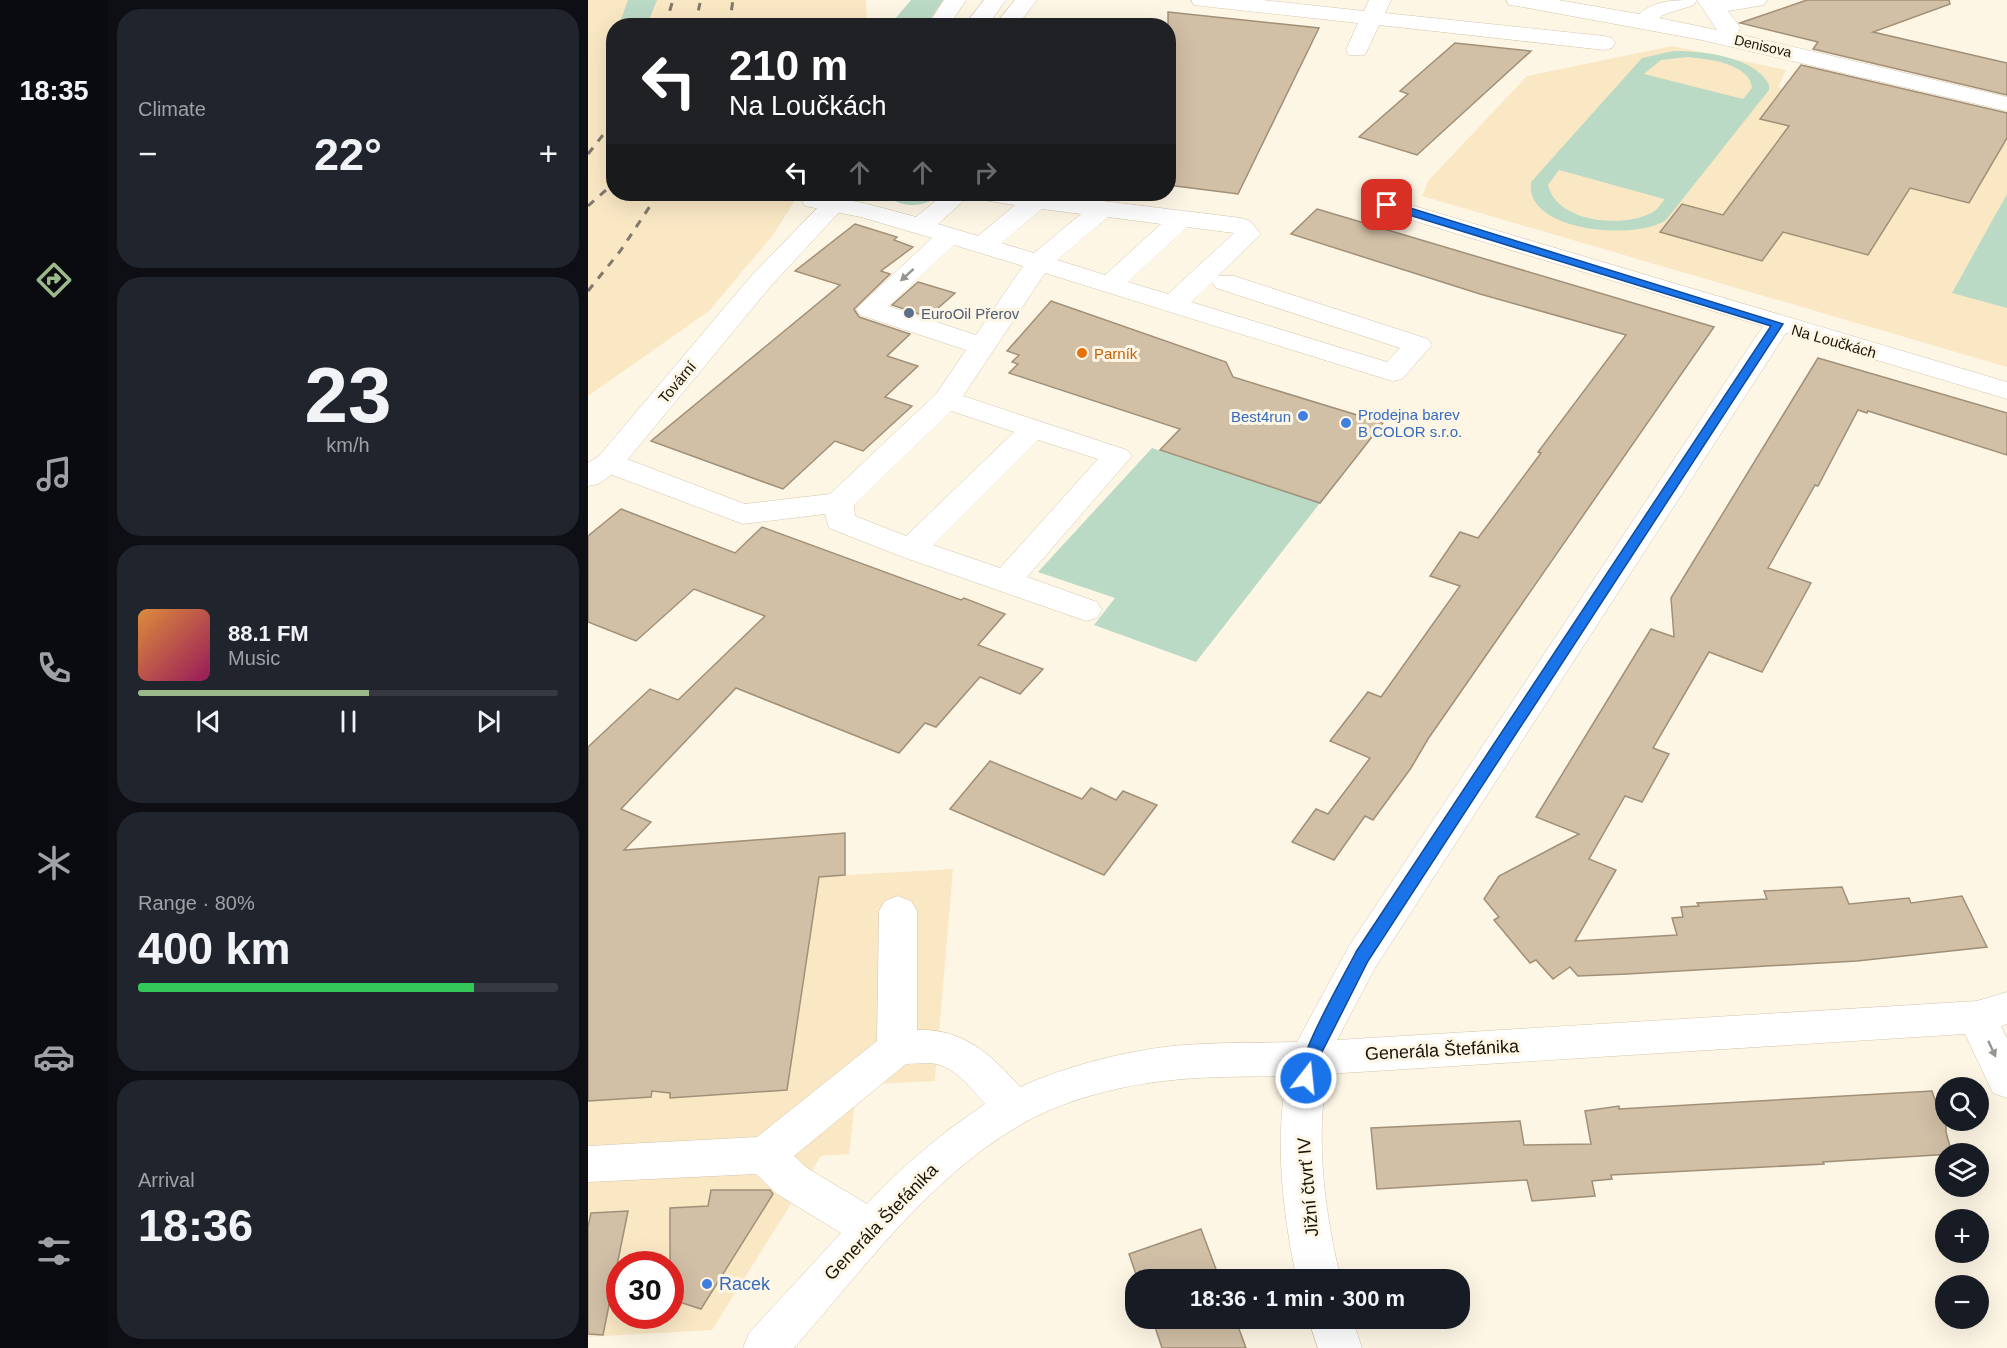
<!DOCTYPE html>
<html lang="en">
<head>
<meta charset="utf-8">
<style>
  body { margin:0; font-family:Arial,sans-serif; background:#20242c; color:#f1f3f6; height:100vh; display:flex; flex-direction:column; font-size:22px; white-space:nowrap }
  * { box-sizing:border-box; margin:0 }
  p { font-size:20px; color:#9ea1a6 }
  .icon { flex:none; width:33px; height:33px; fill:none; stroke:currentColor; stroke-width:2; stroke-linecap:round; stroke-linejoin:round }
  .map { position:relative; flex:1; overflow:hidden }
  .panel { display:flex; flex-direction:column; gap:9px; padding:9px; background:#0d0f14; width:480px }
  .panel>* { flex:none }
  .top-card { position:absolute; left:18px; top:18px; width:570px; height:183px; border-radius:24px; box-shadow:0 6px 24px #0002; background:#202124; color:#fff; overflow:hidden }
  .buttons { position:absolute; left:1347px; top:1077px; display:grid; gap:12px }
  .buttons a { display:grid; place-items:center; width:54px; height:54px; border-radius:50%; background:#171b24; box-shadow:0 6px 24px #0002; font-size:30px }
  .speed { position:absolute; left:18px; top:1251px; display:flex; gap:12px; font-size:30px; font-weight:700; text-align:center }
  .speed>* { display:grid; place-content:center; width:78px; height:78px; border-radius:50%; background:#171b24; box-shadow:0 6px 24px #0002; line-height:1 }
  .speed .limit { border:9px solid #d22; background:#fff; color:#111 }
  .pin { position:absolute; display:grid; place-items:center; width:51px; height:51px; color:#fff; margin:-26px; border-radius:12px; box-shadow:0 3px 9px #0006 }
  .me { position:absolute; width:66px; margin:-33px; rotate:16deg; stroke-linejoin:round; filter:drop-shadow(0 0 4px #0008) }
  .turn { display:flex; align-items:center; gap:21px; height:126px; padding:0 24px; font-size:27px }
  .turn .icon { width:78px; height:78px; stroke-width:2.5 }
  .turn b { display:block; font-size:42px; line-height:51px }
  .lanes { display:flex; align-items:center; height:57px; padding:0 24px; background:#0003; justify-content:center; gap:30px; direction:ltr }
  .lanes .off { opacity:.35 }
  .big { font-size:45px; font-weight:600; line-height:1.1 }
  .panel .widget { flex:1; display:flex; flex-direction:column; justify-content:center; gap:9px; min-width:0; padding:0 21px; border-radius:24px; background:#20242c }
  .panel .dial { align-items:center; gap:0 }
  .dial b { font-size:78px; line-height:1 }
  .song { display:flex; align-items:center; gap:18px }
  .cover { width:72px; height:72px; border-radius:9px; background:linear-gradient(135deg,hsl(30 70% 55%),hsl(330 70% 35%)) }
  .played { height:6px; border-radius:3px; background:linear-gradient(90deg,#9cb98b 55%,#363941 55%) }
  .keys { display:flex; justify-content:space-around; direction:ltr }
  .heat { display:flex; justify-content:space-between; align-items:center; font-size:33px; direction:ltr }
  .charge { height:9px; border-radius:4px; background:linear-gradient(90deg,#34c759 80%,#363941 0) }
  .trip { position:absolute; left:537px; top:1269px; width:345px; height:60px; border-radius:24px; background:#171b24; box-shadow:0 6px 24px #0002; font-weight:600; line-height:60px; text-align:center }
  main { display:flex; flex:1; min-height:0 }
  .dock { display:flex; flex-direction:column; width:108px; justify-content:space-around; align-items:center; background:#090b0e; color:#9ea1a6 }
  .dock .icon { width:42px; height:42px }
  .dock .selected { color:#9cb98b }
  .dock b { font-size:27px; color:#f1f3f6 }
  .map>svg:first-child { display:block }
  .built { fill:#fae8c5; fill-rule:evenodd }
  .green { fill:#bbdac5; fill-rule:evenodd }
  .building { fill:#d1bfa6; stroke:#a19078; stroke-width:1.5 }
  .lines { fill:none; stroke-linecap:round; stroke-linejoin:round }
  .minor-casing { stroke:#d3c5aa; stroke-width:1 }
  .major-casing { stroke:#d3c5aa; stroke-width:1 }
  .minor { fill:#fff; fill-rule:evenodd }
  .major { fill:#fff; fill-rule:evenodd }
  .rail { stroke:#80796c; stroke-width:3; stroke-dasharray:8 8; stroke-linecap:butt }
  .oneway { fill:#979590 }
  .route { fill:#1a73e8; stroke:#114b97; stroke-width:1.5 }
  .service-dot { fill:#5c6f8a; stroke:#fef6e5; stroke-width:2 }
  .food-dot { fill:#e8710a; stroke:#fef6e5; stroke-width:2 }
  .shop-dot { fill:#3f7fe0; stroke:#fef6e5; stroke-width:2 }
  .labels { text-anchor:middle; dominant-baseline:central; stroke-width:6; stroke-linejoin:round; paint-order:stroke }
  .far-street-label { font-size:14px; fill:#181309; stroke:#fef6e5 }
  .service-label { font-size:15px; fill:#4e5e75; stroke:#fef6e5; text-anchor:start }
  .street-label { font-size:15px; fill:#181309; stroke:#fef6e5 }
  .food-label { font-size:15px; fill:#c56008; stroke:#fef6e5; text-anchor:start }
  .shop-label { font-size:15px; fill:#366cbe; stroke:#fef6e5; text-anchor:start }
  .near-street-label { font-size:18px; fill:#181309; stroke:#fef6e5 }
  .near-shop-label { font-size:18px; fill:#366cbe; stroke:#fef6e5; text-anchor:start }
</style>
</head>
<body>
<main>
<nav class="dock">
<b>18:35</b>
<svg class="icon selected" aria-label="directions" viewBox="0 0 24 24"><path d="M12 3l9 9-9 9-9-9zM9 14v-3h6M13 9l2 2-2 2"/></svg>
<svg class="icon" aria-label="music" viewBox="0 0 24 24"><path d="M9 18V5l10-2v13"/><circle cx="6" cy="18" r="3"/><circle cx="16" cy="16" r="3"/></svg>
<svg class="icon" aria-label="phone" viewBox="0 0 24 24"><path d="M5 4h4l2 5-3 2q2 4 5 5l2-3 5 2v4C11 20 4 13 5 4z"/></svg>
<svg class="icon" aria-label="climate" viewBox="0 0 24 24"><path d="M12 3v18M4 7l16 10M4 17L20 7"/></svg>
<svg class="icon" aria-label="car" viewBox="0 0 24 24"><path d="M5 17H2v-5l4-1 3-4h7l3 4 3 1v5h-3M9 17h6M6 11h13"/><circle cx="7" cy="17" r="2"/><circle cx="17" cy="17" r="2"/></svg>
<svg class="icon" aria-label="filters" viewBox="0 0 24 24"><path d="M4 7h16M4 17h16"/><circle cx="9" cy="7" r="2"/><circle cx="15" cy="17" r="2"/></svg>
</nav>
<section class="panel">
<div class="widget"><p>Climate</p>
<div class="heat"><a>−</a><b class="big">22°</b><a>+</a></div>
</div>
<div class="widget dial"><b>23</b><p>km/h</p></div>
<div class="widget">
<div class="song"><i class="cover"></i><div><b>88.1 FM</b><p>Music</p></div></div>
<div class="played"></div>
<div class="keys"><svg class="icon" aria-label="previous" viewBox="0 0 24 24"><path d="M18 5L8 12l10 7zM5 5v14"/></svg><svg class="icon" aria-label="pause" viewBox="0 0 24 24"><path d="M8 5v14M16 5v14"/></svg><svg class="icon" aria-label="next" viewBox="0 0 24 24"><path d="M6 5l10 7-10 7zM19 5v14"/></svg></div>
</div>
<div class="widget"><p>Range · 80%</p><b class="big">400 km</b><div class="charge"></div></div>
<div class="widget"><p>Arrival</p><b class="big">18:36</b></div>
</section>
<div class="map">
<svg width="1419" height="1348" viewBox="0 0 1419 1348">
  <rect width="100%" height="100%" fill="#fef6e5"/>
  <g class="built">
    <polygon points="0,0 278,0 279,25 26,26 26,194 211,194 185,235 121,311 0,396"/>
    <polygon points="1084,46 1198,70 1190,87 1270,105 1419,119 1419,367 834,196 841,180 939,76"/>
    <path d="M 365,869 L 347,1081 L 269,1085 L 261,1154 L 233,1156 L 124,1330 L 0,1337 L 0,899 L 242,876 ZM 32,1264 L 82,1264 L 82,1316 L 32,1316 Z"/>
  </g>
  <g class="green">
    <polygon points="40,0 69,0 59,25 31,25"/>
    <polygon points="323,0 355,0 338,25 302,25"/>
    <path d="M 1085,51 C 1112,50 1169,57 1181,85 L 1181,90 L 1078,220 C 1048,241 936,232 943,182 L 1054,58 ZM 1100,57 C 1119,59 1162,63 1164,88 L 1155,99 L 1056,74 L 1073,60 ZM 971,170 L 1076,199 L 1076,200 C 1072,205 1069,210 1063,213 C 1035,228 969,223 960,185 Z"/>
    <path d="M 298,194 L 353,194 C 339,208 311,209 298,194 Z"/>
    <polygon points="1419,194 1419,308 1364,293"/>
    <polygon points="564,448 732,503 608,662 506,625 527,598 450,572"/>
  </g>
  <g class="building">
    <polygon points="1219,0 1361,0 1362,4 1285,32 1419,63 1419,95 1225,49 1230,42 1152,23"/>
    <polygon points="580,12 731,28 650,194 580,185"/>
    <polygon points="867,43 943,51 829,155 771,137 820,94 812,91"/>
    <polygon points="1213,65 1419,113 1419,138 1381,203 1322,188 1280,255 1195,232 1174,261 1072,232 1094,204 1135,215 1201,126 1172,119"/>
    <polygon points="729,209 1126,327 840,739 823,768 785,820 777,816 746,860 704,842 728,809 740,814 782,758 742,741 780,692 793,697 872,586 842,576 872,532 890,538 953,453 950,452 1038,335 892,294 703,234"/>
    <polygon points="267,224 309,237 306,240 325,247 293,271 302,274 266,309 271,317 322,334 299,356 330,366 297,397 324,406 275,451 247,441 195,489 63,441 252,285 207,271"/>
    <polygon points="330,282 367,293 340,317 304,305"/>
    <polygon points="463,301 638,362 645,377 795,423 732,503 572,450 592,429 421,373 430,364 424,362 431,355 419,351"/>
    <polygon points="1230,358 1419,413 1419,455 1280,411 1279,413 1270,410 1230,486 1227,485 1180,568 1223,583 1174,672 1121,652 1065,748 1081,754 1054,802 1037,796 1001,859 1028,870 987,941 1089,935 1084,918 1095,917 1093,907 1111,906 1109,903 1179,899 1176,891 1254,887 1261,904 1321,898 1323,903 1374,896 1399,947 1269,961 1039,974 990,976 982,967 965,979 948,960 942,963 906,920 911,917 896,899 911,876 991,834 948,817 1063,629 1086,637 1083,598"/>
    <polygon points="33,509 147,553 174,527 373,600 376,598 417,614 390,645 455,669 432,694 392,677 348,727 337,723 311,753 148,688 33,809 63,822 36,850 257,833 257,875 231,877 199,1090 82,1098 82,1093 64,1091 63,1097 0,1101 0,747 62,689 90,700 177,616 106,589 48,641 0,622 0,536"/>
    <polygon points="402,761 494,799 503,788 528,800 535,791 569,805 516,875 362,809"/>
    <polygon points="1344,1091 1350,1109 1358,1109 1358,1132 1364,1154 1235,1162 1236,1164 1023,1175 1024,1179 1004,1181 1007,1196 944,1201 939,1180 789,1189 783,1128 932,1121 936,1145 1003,1144 997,1111 1031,1106 1031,1109"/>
    <polygon points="123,1190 182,1190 185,1194 113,1309 82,1299 82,1208 120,1206"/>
    <polygon points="40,1211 15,1335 0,1334 0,1227 3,1213"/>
    <polygon points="613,1229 632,1280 550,1280 541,1254"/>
    <polygon points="564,1318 647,1318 658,1348 574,1348"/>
  </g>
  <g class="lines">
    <g class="minor-casing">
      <g id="minor">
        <polygon points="427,0 449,0 429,26 406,26"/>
        <polygon points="603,0 674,0 776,11 781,0 803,0 797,13 1016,36 1024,38 1027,43 1024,48 1016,50 791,25 777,55 761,55 758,50 770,23 614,6 606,5"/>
        <path d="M 918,0 L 970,0 L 1051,14 C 1067,0 1087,0 1109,0 L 1106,5 L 1075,15 L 1071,18 L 1129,30 L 1109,0 L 1179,0 L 1176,5 L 1140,11 L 1152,27 L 1150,34 L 1419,97 L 1419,111 L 1114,40 L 929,6 L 921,5 Z"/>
        <path d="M 226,194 L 276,203 L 328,217 L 356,194 L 383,194 L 350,224 L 390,236 L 427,205 L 388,199 L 385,194 L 458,194 L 653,218 L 662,221 L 673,234 L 630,276 L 646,276 L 840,339 L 844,345 L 814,379 L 804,381 L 457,273 L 375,396 L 539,450 L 544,456 L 439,577 L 509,602 L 514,610 L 509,618 L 498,621 L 312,556 L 241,528 L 237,514 L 155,524 L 11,470 L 6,463 L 11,456 L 21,454 L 31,456 L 157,504 L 242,494 L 348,394 L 378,350 L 272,315 L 268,309 L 344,238 L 273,217 L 217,206 L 214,201 L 217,196 ZM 454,209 L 493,214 L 446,253 L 413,243 ZM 520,217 L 573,224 L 517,275 L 469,260 ZM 599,227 L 646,233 L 580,294 L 540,282 ZM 366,245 L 435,266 L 388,335 L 300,306 ZM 624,282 L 628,288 L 812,348 L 799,362 L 603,302 ZM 363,411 L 426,432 L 318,536 L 267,516 L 266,505 ZM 450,440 L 510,459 L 412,568 L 345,545 Z"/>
        <path d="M 799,198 L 1419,382 L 1419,399 L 1198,333 L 787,968 L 749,1040 L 1389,1001 L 1419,992 L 1419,1024 L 1413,1026 L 1419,1039 L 1419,1098 L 1405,1093 L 1377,1034 L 739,1074 C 727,1140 737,1215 753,1280 L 709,1280 C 695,1216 686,1141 699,1076 C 661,1077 623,1076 585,1080 C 533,1085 473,1100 429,1127 C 339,1180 274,1271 206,1348 L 155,1348 L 161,1333 L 253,1233 L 189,1194 L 168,1174 L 0,1182 L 0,1146 L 169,1137 L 289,1041 L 291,911 L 297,901 L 310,896 L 323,901 L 329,911 L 329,1030 C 375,1028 404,1055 432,1087 C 478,1066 534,1052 584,1046 C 625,1042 667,1043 709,1042 L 761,946 L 1175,326 L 790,210 L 787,205 L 790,200 ZM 341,1063 C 365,1064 382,1087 397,1104 C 354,1133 315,1165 279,1204 L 219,1168 L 206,1156 L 318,1064 Z"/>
        <polygon points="720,1318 764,1318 774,1348 730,1348"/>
      </g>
    </g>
    <g class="major-casing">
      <g id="major">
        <polygon points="356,0 378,0 361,26 339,26"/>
        <polygon points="396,0 418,0 399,26 376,26"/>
        <polygon points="243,194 268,194 182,287 31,470 10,484 0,486 0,463 11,456 164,275"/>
      </g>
    </g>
    <use href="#minor" class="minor"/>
    <use href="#major" class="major"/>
    <g class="rail">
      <polyline points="77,26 85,0"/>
      <polyline points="107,26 112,3"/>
      <polyline points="141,26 145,0"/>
      <polyline points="0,154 26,121"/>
      <polyline points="0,206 26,183"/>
      <polyline points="0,291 33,250 70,194"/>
    </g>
  </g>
  <defs><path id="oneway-solid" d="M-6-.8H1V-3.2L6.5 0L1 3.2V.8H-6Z" transform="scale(1.5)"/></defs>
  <g class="oneway">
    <use href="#oneway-solid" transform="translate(319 275) rotate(138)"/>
    <use href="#oneway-solid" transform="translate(1404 1049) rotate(65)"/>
  </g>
  <path class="route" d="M 795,202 L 803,202 L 1195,324 L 780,961 L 731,1058 L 724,1083 L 712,1083 C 704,1065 757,974 768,952 L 1183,326 L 795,207 Z"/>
  <circle class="service-dot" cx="321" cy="313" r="6"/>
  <circle class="food-dot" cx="494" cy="353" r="6"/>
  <g class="shop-dot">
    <circle cx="715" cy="416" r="6"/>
    <circle cx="758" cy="423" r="6"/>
    <circle cx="119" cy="1284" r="6"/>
  </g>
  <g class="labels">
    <g class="far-street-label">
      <text transform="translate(1175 46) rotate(13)">Denisova</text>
    </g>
    <g class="service-label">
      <text x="333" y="313">EuroOil Přerov</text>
    </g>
    <g class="street-label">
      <text transform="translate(1246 341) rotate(16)">Na Loučkách</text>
      <text transform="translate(89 382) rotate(-50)">Tovární</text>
    </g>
    <g class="food-label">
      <text x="506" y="353">Parník</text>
    </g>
    <g class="shop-label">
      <text x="770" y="414">Prodejna barev<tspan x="770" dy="17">B COLOR s.r.o.</tspan></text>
      <text x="703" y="416" text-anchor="end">Best4run</text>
    </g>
    <g class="near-street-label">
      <text transform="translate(854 1050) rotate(-3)">Generála Štefánika</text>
      <text transform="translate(720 1187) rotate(-95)">Jižní čtvrť IV</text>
      <text transform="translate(293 1222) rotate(-46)">Generála Štefánika</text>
    </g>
    <g class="near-shop-label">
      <text x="131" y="1284">Racek</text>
    </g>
  </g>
</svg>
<div class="buttons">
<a><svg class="icon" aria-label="search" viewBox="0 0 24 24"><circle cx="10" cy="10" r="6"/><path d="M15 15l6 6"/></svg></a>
<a><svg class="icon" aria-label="layers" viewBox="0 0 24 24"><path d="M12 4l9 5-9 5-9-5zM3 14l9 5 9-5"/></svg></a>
<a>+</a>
<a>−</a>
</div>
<div class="speed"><div class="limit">30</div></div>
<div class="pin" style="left:799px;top:205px;background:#d93025"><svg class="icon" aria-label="arrive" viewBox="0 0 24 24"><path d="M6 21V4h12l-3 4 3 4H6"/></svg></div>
<svg class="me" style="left:718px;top:1078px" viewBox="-20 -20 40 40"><circle r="17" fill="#1a73e8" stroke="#fff" stroke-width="3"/><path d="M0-11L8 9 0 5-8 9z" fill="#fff"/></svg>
<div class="trip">18:36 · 1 min · 300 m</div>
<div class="top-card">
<div class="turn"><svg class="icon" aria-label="left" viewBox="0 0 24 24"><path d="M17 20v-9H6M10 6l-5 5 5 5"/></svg><div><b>210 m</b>Na Loučkách</div></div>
<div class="lanes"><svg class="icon" aria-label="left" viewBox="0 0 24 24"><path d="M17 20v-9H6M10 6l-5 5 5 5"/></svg><svg class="icon off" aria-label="ahead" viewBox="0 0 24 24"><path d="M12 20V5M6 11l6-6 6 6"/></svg><svg class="icon off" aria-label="ahead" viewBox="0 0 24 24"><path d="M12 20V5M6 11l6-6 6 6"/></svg><svg class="icon off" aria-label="right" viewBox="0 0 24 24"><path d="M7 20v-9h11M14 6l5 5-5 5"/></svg></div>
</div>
</div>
</main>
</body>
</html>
